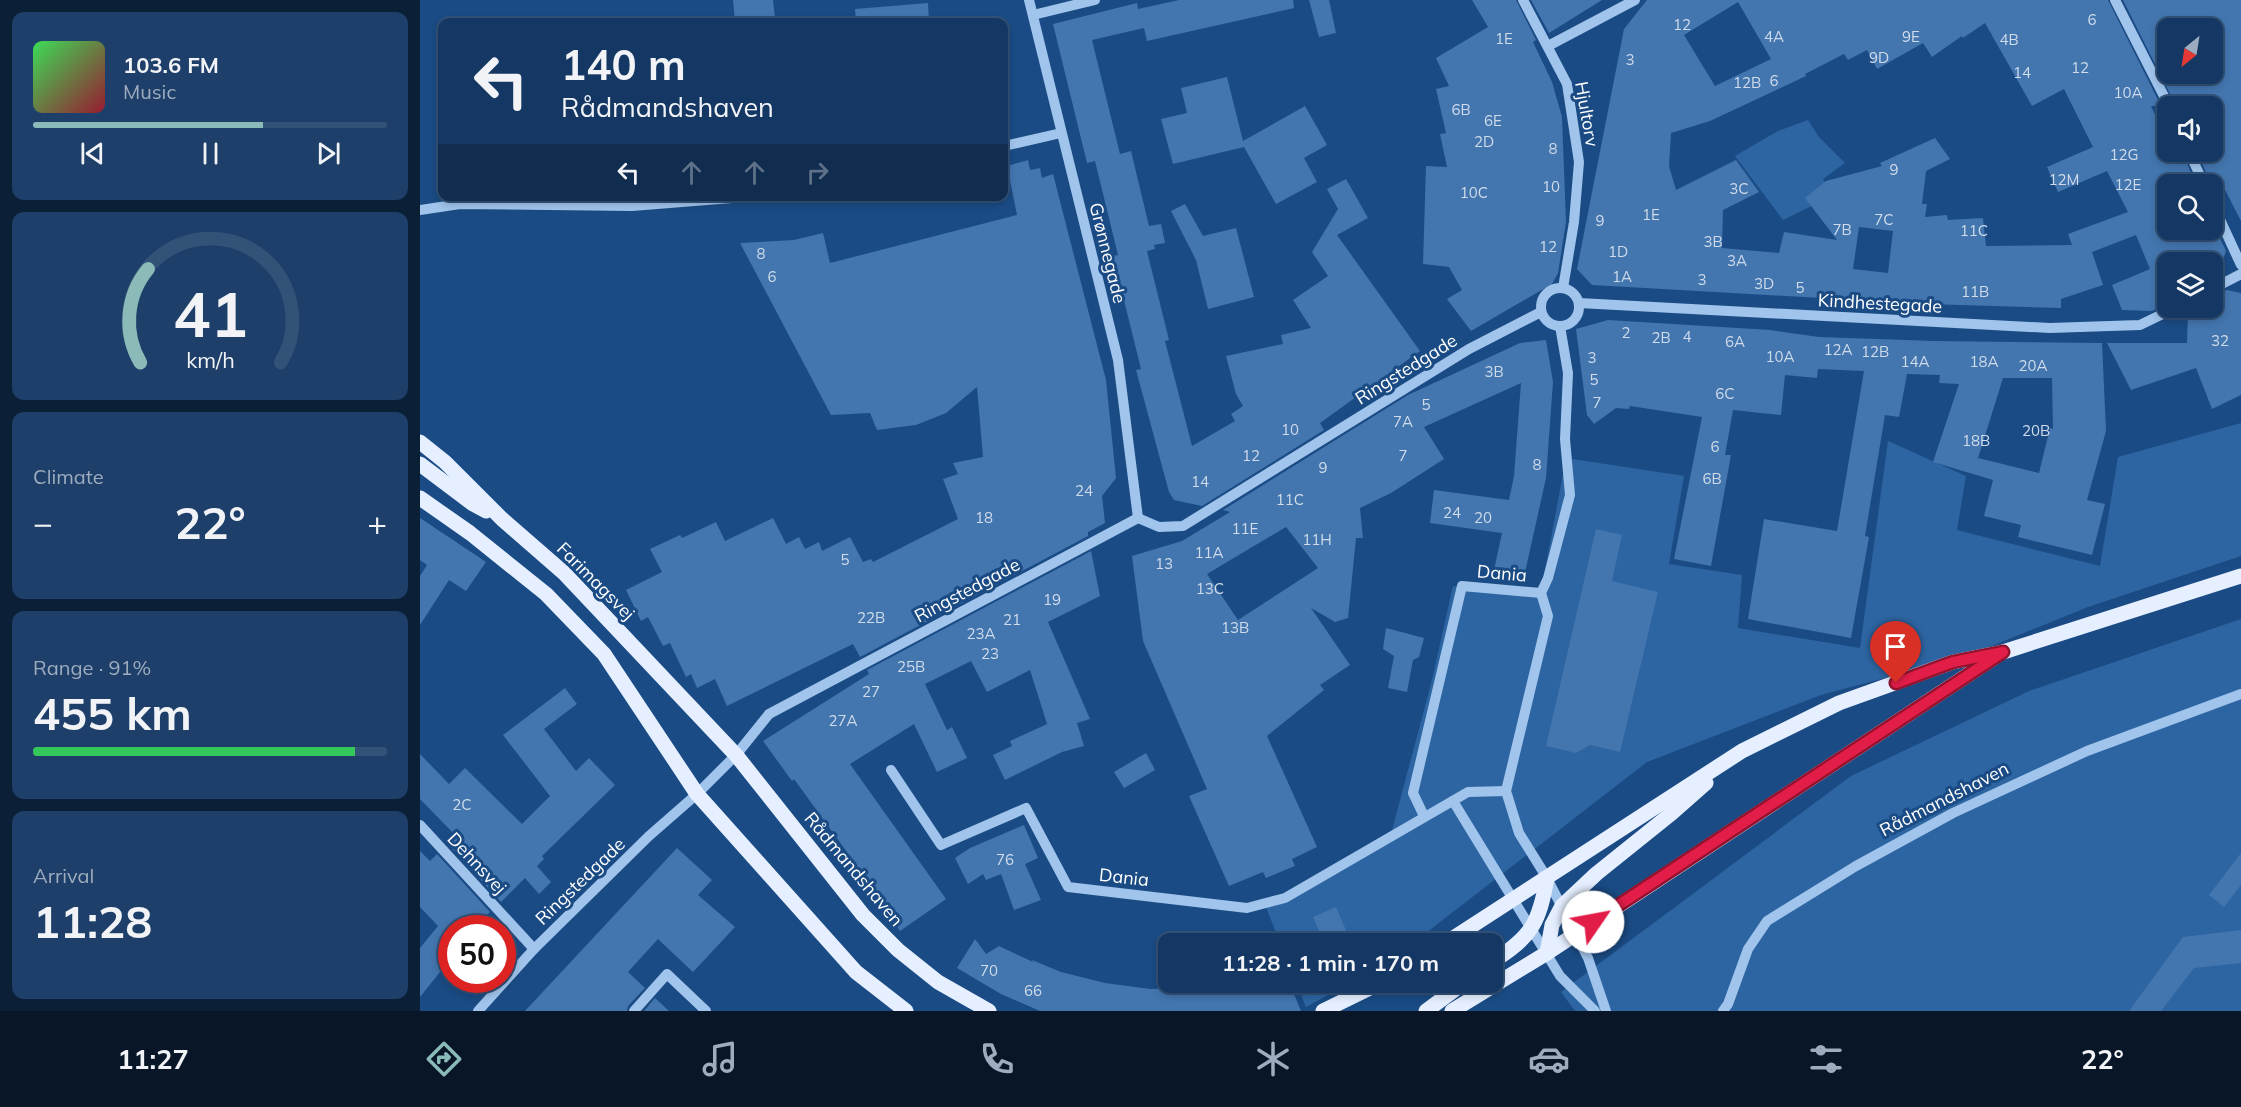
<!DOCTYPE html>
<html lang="en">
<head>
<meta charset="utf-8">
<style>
  body { margin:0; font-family:Mulish,sans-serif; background:#1d3f69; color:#f1f3f6; height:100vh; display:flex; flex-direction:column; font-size:22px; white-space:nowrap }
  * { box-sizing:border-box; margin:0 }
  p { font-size:20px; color:#9dacbe }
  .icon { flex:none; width:33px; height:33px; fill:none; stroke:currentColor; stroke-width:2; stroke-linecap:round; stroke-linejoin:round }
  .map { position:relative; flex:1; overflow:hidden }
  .side { display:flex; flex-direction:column; gap:12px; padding:12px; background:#0b1f36; width:420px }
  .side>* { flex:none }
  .banner { position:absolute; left:18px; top:18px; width:570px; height:183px; border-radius:12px; box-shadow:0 3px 9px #0003,0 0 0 2px #335278; background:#143863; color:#f1f3f6; overflow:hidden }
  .needle { width:39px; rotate:210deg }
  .tools { position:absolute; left:1737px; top:18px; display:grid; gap:12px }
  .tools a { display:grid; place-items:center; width:66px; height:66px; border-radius:12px; background:#143863; box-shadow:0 3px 9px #0003,0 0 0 2px #335278; font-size:30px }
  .speed { position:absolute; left:18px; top:915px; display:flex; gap:12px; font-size:30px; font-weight:700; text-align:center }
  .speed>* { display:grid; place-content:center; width:78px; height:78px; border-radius:50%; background:#143863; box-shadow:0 3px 9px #0003,0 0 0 2px #335278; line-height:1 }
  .speed .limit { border:9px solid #d22; background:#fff; color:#111 }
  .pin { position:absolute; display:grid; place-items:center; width:51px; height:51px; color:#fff; margin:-62px -26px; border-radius:50% 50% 50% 0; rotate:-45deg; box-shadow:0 0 6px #0007 }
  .pin .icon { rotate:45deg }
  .me { position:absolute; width:66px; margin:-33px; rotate:57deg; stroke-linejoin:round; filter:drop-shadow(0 0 4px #0008) }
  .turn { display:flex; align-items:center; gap:21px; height:126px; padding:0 24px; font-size:27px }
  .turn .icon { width:78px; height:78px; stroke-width:2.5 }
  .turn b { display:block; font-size:42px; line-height:51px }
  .lanes { display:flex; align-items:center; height:57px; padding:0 24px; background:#0003; justify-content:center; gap:30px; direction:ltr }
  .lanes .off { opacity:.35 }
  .big { font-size:45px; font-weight:700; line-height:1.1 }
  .side .tile { flex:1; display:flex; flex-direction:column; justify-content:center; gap:9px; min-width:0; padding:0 21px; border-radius:12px; background:#1d3f69 }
  .side .dial { align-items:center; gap:0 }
  .dial svg { height:156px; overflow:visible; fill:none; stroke:#335278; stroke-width:7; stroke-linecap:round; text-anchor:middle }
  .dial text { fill:#f1f3f6; stroke:none }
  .song { display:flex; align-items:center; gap:18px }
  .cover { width:72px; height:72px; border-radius:9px; background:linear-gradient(135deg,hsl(130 70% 55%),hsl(350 70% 35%)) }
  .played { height:6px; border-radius:3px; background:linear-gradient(90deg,#8bbbb9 65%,#335278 65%) }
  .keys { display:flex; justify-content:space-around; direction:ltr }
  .heat { display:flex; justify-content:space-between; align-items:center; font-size:33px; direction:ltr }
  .charge { height:9px; border-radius:4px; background:linear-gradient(90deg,#34c759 91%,#335278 0) }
  .trip { position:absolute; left:738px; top:933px; width:345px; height:60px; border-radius:12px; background:#143863; box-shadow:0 3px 9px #0003,0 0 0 2px #335278; font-weight:700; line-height:60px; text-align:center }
  .tabs { display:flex; height:96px; justify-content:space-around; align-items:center; background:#081628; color:#9dacbe }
  .tabs .icon { width:42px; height:42px }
  .tabs .current { color:#8bbbb9 }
  .tabs b { font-size:27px; color:#f1f3f6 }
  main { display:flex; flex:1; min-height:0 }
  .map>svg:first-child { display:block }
  .green { fill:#2d65a2 }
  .building { fill:#4375ae; fill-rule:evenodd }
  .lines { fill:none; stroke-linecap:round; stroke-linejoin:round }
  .minor { stroke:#a0c4eb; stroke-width:10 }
  .major { stroke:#e5efff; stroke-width:15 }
  .route-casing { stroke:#92132f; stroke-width:15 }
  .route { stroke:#e11d48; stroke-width:10 }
  .labels { text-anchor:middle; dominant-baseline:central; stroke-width:6; stroke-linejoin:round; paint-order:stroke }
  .number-label { font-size:15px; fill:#d0dceb }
  .street-label { font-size:18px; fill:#fff; stroke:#1a4b84 }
</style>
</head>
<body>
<main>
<section class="side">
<div class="tile">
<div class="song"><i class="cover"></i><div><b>103.6 FM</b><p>Music</p></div></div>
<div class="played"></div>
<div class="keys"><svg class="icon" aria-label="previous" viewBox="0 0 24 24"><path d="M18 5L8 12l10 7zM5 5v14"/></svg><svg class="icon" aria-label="pause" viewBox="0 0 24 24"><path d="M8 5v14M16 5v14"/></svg><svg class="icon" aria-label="next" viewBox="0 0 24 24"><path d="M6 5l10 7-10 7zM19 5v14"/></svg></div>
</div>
<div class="tile dial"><svg viewBox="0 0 100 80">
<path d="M14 69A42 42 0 1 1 86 69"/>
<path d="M14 69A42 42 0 0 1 18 21" stroke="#8bbbb9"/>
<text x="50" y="56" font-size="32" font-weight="700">41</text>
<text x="50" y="72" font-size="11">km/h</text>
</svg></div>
<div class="tile"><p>Climate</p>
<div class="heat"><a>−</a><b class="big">22°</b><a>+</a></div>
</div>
<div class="tile"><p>Range · 91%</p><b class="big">455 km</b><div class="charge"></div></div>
<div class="tile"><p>Arrival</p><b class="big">11:28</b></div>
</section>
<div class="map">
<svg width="1821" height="1011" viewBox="0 0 1821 1011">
  <rect width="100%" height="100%" fill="#1a4b84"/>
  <g class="green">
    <polygon points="1388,120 1399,137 1425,163 1403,179 1412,196 1363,220 1315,156 1358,131"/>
    <polygon points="1821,423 1821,556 1668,607 1547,656 1401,695 1227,762 993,943 860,943 846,907 971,834 1012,680 1033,586 1120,597 1146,458 1264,476 1249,564 1322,575 1318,628 1440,648 1468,441 1546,476 1537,530 1680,566 1698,457"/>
    <polygon points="1821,619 1821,1011 1155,1011 1141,992 1431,776 1609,691"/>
    <polygon points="876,983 930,983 886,1007"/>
  </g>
  <g class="building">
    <polygon points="313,0 353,0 355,18 315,22"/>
    <polygon points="759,0 873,0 874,8 727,41 724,28 672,40 700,154 711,151 729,226 741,224 745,243 734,245 735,249 727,251 749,340 745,341 772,446 815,421 811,414 823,406 816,394 806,356 863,344 861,335 891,328 873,300 908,276 892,252 918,209 907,189 926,179 948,218 917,235 1000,351 900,423 904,430 782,506 754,500 749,492 716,370 721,369 693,256 698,255 675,161 667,163 633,24 717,3 718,9"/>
    <polygon points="889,0 909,0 916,33 899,37"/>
    <polygon points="1052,0 1096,0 1116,40 1113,42 1132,82 1142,117 1146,222 1138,273 1132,284 1051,331 1027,299 1042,290 1029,267 1003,264 1006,166 1027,167 1020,134 1026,133 1016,89 1029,86 1016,58 1068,27"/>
    <polygon points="1111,0 1182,0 1129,33"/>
    <path d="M 1227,0 L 1688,0 L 1741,106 L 1731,106 L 1738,121 L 1736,123 L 1748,145 L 1748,152 L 1762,152 L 1776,184 L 1748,184 L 1748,230 L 1796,230 L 1806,251 L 1802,262 L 1748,262 L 1748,303 L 1732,311 L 1702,310 L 1692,285 L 1730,269 L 1716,235 L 1672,252 L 1683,285 L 1641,299 L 1641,308 L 1474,303 L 1436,296 L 1436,300 L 1172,285 L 1157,269 L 1204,29 ZM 1318,2 L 1351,59 L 1295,86 L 1264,35 ZM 1565,23 L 1612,106 L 1644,89 L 1673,147 L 1627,167 L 1638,192 L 1687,171 L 1708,212 L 1648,234 L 1652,245 L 1566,246 L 1563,218 L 1528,220 L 1527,215 L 1505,217 L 1507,204 L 1502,204 L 1506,171 L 1530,159 L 1515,138 L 1460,163 L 1462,166 L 1406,181 L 1385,198 L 1417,240 L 1364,232 L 1359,253 L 1302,248 L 1303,210 L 1339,192 L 1316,160 L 1256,190 L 1249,166 L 1251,133 L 1290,121 L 1386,76 L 1385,74 L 1424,54 L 1428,60 L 1447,50 L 1457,69 L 1503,43 L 1512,57 L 1542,36 L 1543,38 ZM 1439,227 L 1473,231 L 1468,273 L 1433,269 Z"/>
    <path d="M 1703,0 L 1821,0 L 1821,221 L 1802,184 L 1791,184 L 1777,152 L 1792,152 L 1792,106 L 1756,106 ZM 1748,28 L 1792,28 L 1792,74 L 1748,74 Z"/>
    <polygon points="508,3 509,22 436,22 435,9"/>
    <polygon points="807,77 823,141 885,106 907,145 884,158 897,182 856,204 824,147 753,164 741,119 767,113 761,88"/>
    <polygon points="608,160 610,170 620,168 622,178 633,174 686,380 696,478 682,496 685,523 668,532 668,536 440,657 433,644 307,706 295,679 277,688 271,674 266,677 250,643 243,646 228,617 221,621 206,590 242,572 230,549 260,535 262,538 296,522 305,541 353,518 366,544 379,537 385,549 399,542 402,551 430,537 443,562 451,559 453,562 538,519 523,479 538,474 533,463 563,457 557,387 526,413 496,425 457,430 450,413 411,415 320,243 374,240 403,233 410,263 597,215 587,166"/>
    <polygon points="765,204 783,236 816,228 834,297 788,309 776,260 751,211"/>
    <polygon points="1807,290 1821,293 1821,395 1792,409 1776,368 1711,390 1687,343 1767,343 1768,311 1776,308 1792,308 1792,296"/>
    <path d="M 1188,320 L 1350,330 L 1399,337 L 1514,341 L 1682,343 L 1686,431 L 1667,500 L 1685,504 L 1672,555 L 1598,537 L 1601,525 L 1564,516 L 1573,480 L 1513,462 L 1539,384 L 1519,383 L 1520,375 L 1487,374 L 1479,417 L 1465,415 L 1445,536 L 1449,537 L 1431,638 L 1328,619 L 1344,519 L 1417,531 L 1444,371 L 1398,369 L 1397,378 L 1365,375 L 1361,415 L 1313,410 L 1305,455 L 1311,455 L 1291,566 L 1254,559 L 1282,417 L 1210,406 L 1209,409 L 1196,408 L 1174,424 L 1167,415 L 1156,329 ZM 1583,378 L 1632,378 L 1633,429 L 1630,428 L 1619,473 L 1558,458 Z"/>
    <path d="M 1126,340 L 1133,382 L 1126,478 L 1104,577 L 1074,570 L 1082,533 L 1010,523 L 1014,490 L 1089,500 L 1094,476 L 1101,383 L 1004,427 L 1024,459 L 971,493 L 940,508 L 943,538 L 936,538 L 928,618 L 915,622 L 891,608 L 930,665 L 900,685 L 904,690 L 847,736 L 897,847 L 872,859 L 875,866 L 846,878 L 843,872 L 809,886 L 769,796 L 787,789 L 723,641 L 712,556 L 762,541 L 810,512 L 803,510 L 988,395 L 1100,343 ZM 866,527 L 898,568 L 818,620 L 787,574 Z"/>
    <polygon points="0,518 66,562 46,591 29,580 0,625 0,576 7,565 0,560"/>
    <polygon points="1176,529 1202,535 1192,581 1238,592 1200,752 1170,745 1156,753 1126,746"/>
    <polygon points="671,551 680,596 628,622 670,719 657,723 664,746 642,752 585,780 573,755 592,746 590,741 627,724 610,670 567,692 551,661 505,684 527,730 532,727 547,758 517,772 494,724 430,764 526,899 480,931 464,907 466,906 374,779 372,781 343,741 449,674 447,670"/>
    <polygon points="966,628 1004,638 999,657 993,660 987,692 968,688 974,656 963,649"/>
    <polygon points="145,688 157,704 124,729 156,771 169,758 195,785 122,856 124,859 117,866 131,882 119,894 105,878 81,902 28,844 36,836 0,799 0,754 29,784 45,768 102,824 130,796 83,735"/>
    <polygon points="726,753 735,770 704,788 694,772"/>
    <polygon points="604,825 618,858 605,864 621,900 594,910 581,874 566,880 563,874 548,884 535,858 550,848"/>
    <polygon points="257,848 292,880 278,895 315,927 273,972 238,939 208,972 225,988 208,1006 207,1011 105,1011"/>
    <polygon points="0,851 10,861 17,854 70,912 65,917 77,928 32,928 32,957 0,997 0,948 18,926 0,907"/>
    <polygon points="1821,853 1821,885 1804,907 1789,895"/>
    <polygon points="916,907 932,944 905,944 893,917"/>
    <polygon points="1821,930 1821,963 1774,968 1741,1011 1709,1011 1763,937"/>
    <polygon points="555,939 566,954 579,946 613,962 612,960 641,972 685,983 730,989 775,988 813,982 869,982 881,1011 620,1011 581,994 537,968"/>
    <polygon points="235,998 249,1011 224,1011"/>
  </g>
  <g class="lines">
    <g class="minor">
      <polyline points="609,0 698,360 718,518"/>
      <polyline points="1103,0 1147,84 1159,162 1154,222 1143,288"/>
      <polyline points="1695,0 1749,106"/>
      <polyline points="613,15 675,0"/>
      <polyline points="1128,46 1215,0"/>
      <polyline points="584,146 641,133"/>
      <polyline points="1769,152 1784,184"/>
      <polyline points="1792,202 1821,265"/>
      <polyline points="0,210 40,204 212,206 337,196"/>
      <circle cx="1140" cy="307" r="19"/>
      <polyline points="1792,289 1821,274"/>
      <polyline points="1159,303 1630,328 1720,325 1755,308"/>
      <polyline points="1121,593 1128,616 1086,791 1099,833 1127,878 1168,958 1186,1011"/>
      <polyline points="1121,593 1128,578 1150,495 1145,439 1148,373 1140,326"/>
      <polyline points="471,770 521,845 606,808 648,887 827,908 865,898 1048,792 1086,791"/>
      <polyline points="1033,801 1140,976 1175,1011"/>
      <polyline points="1004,816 993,793 1042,586 1121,593"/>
      <polyline points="0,825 114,949"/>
      <polyline points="58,1011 114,949 229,836 277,794 316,755 349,714 718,518 739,527 763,526 1049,349 1121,312"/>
      <polyline points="214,1011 247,974 286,1011"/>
      <polyline points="1303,1011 1308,1004 1328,949 1347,921 1436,866 1533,813 1667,751 1821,694"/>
    </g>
    <g class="major">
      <polyline points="0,442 25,462 82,519 144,573 316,755 443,915 478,950 518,982 569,1011"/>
      <polyline points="0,464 53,504 66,511"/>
      <polyline points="0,498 50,533 126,594 184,654 277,794 436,972 486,1011"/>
      <polyline points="1024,944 1322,751 1419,703 1533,662 1583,652 1821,576"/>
      <polyline points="1127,953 1132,925 1142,906 1176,874 1252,813 1286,783"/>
      <path d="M 1072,962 C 1111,937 1119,924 1127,878"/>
      <polyline points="903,1011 962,982"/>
      <polyline points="1006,1011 1045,982"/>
      <polyline points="1032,1011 1127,953 1575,657"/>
    </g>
  </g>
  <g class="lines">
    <g class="route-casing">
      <polyline id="route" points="1173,922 1583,652 1533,662 1476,683"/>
    </g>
    <use href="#route" class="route"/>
  </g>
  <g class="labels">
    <g class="number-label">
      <text x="1672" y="19">6</text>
      <text x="1262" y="24">12</text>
      <text x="1354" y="36">4A</text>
      <text x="1491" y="36">9E</text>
      <text x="1084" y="38">1E</text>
      <text x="1589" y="39">4B</text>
      <text x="1459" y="57">9D</text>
      <text x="1210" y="59">3</text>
      <text x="1660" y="67">12</text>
      <text x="1602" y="72">14</text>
      <text x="1354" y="80">6</text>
      <text x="1327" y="82">12B</text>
      <text x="1708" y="92">10A</text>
      <text x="1041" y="109">6B</text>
      <text x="1073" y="120">6E</text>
      <text x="1064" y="141">2D</text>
      <text x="1133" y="148">8</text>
      <text x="1704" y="154">12G</text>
      <text x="1474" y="169">9</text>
      <text x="1644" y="179">12M</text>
      <text x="1708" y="184">12E</text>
      <text x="1131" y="186">10</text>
      <text x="1319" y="188">3C</text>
      <text x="1054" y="192">10C</text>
      <text x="1231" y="214">1E</text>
      <text x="1464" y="219">7C</text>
      <text x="1180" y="220">9</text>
      <text x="1422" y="229">7B</text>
      <text x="1554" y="230">11C</text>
      <text x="1293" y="241">3B</text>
      <text x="1128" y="246">12</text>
      <text x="1198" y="251">1D</text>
      <text x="341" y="253">8</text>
      <text x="1317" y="260">3A</text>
      <text x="352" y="276">6</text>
      <text x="1202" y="276">1A</text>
      <text x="1282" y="279">3</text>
      <text x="1344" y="283">3D</text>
      <text x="1380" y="287">5</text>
      <text x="1555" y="291">11B</text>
      <text x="1206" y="332">2</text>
      <text x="1267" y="336">4</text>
      <text x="1241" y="337">2B</text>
      <text x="1800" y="340">32</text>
      <text x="1315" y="341">6A</text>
      <text x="1418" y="349">12A</text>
      <text x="1455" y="351">12B</text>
      <text x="1360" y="356">10A</text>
      <text x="1172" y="357">3</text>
      <text x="1495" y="361">14A</text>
      <text x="1564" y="361">18A</text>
      <text x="1613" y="365">20A</text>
      <text x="1074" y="371">3B</text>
      <text x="1174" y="379">5</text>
      <text x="1305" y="393">6C</text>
      <text x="1177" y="402">7</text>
      <text x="1006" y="404">5</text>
      <text x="983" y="421">7A</text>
      <text x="870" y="429">10</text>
      <text x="1616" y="430">20B</text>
      <text x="1556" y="440">18B</text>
      <text x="1295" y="446">6</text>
      <text x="831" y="455">12</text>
      <text x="983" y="455">7</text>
      <text x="1117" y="464">8</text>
      <text x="903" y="467">9</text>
      <text x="1292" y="478">6B</text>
      <text x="780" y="481">14</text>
      <text x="664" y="490">24</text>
      <text x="870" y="499">11C</text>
      <text x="1032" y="512">24</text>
      <text x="564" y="517">18</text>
      <text x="1063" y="517">20</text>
      <text x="825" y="528">11E</text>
      <text x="897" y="539">11H</text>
      <text x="789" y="552">11A</text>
      <text x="425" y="559">5</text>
      <text x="744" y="563">13</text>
      <text x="790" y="588">13C</text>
      <text x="632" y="599">19</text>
      <text x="451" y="617">22B</text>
      <text x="592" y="619">21</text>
      <text x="815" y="627">13B</text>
      <text x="561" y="633">23A</text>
      <text x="570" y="653">23</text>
      <text x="491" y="666">25B</text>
      <text x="451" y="691">27</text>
      <text x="423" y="720">27A</text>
      <text x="42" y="804">2C</text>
      <text x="585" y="859">76</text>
      <text x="569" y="970">70</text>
      <text x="613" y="990">66</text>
    </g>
    <g class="street-label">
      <text transform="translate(1167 114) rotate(80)">Hjultorv</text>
      <text transform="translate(688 253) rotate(76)">Grønnegade</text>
      <text transform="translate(1460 303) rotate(3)">Kindhestegade</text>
      <text transform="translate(986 369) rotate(-32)">Ringstedgade</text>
      <text transform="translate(1082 573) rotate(5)">Dania</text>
      <text transform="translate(176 581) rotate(45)">Farimagsvej</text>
      <text transform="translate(547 590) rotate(-28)">Ringstedgade</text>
      <text transform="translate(1524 799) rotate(-27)">Rådmandshaven</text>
      <text transform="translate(57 863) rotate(47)">Dehnsvej</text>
      <text transform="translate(434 869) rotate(50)">Rådmandshaven</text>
      <text transform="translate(704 877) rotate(6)">Dania</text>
      <text transform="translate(160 881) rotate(-44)">Ringstedgade</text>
    </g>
  </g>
</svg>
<div class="tools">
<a><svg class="needle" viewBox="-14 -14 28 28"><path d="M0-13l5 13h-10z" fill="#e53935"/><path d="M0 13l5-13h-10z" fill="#9dacbe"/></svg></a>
<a><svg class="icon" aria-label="sound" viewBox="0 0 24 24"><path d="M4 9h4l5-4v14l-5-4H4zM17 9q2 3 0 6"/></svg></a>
<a><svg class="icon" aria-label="search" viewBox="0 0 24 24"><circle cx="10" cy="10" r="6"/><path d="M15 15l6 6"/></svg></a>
<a><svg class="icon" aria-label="layers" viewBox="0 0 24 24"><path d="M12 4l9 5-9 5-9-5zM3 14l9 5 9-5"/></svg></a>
</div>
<div class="speed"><div class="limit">50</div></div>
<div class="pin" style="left:1476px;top:683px;background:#d93025"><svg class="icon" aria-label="arrive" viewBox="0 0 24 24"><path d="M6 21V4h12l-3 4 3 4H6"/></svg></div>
<svg class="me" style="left:1173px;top:922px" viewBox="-20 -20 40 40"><circle r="19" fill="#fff"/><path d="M0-13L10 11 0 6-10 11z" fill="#e11d48"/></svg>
<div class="trip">11:28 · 1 min · 170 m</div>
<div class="banner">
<div class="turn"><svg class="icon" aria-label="left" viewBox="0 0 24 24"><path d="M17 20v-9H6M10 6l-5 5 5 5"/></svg><div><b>140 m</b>Rådmandshaven</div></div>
<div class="lanes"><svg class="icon" aria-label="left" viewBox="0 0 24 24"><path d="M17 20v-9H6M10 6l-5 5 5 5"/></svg><svg class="icon off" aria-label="ahead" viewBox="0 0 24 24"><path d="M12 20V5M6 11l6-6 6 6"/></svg><svg class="icon off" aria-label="ahead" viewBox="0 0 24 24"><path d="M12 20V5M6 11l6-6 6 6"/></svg><svg class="icon off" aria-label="right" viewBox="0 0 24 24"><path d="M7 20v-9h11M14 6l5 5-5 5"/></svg></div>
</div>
</div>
</main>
<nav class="tabs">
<b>11:27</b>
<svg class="icon current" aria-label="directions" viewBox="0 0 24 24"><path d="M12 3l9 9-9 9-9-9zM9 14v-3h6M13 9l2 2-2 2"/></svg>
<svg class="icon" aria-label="music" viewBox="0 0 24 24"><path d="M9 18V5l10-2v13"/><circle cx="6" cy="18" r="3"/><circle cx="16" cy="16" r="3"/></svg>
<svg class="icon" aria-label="phone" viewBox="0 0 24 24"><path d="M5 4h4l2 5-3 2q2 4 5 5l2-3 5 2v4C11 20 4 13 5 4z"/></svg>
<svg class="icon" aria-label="climate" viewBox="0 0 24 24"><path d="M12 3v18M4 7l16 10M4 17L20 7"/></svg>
<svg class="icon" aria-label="car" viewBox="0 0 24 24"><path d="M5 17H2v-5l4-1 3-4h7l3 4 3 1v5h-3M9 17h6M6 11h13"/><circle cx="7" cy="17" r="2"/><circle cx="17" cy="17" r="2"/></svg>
<svg class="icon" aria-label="filters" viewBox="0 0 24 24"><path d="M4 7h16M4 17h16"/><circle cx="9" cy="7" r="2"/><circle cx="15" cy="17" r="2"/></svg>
<b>22°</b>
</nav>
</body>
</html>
